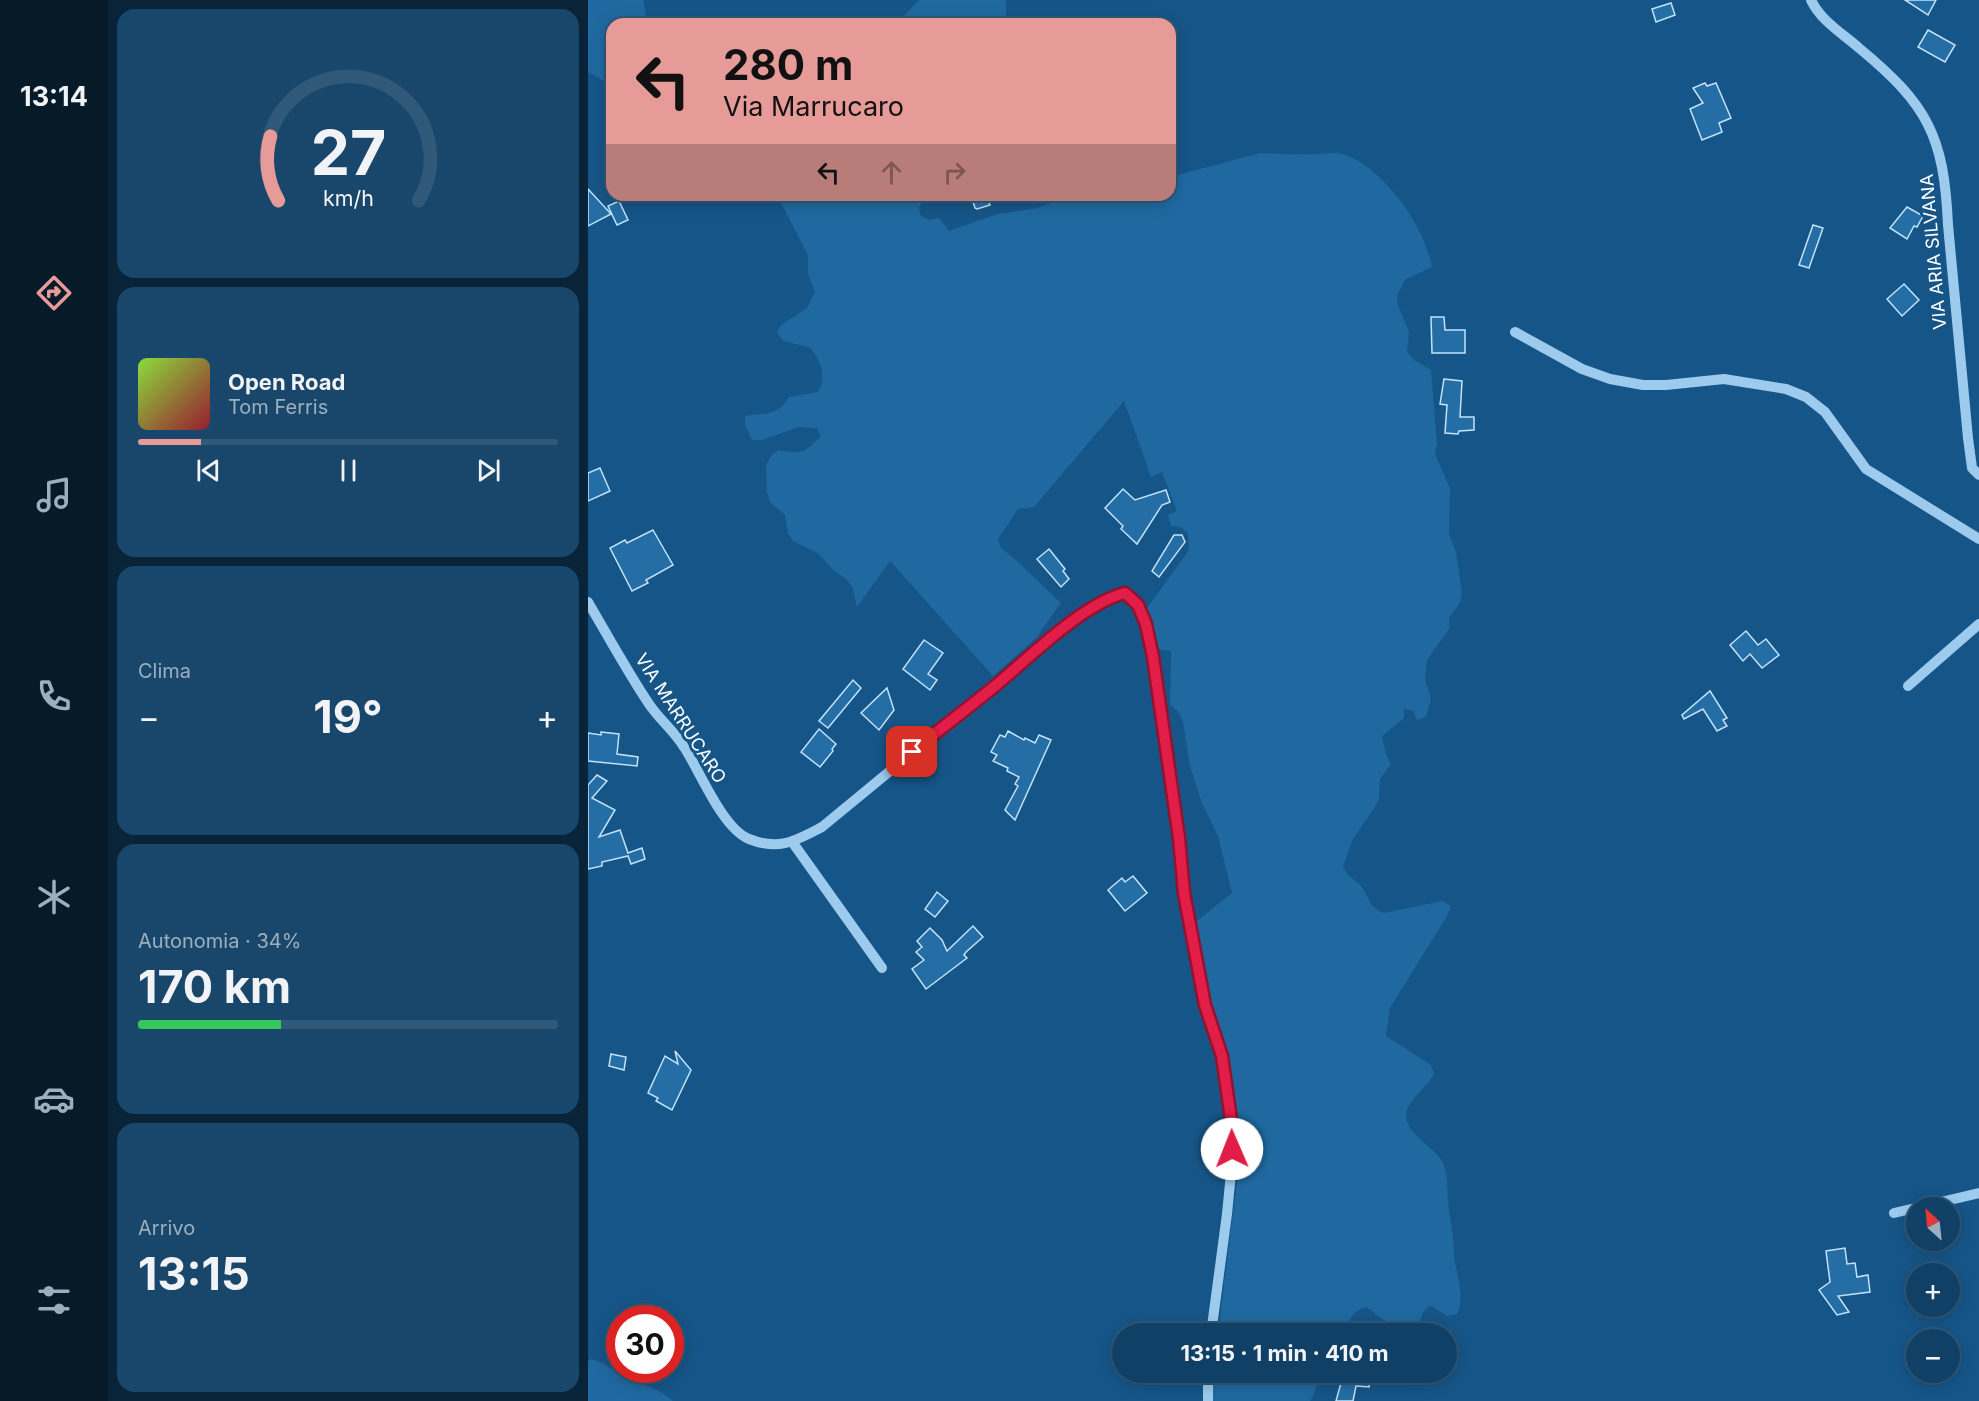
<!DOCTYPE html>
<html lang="it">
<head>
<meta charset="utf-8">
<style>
  body { margin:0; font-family:Inter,sans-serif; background:#19476b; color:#f1f3f6; height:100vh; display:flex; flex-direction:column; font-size:22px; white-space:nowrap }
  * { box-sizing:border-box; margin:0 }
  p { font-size:20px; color:#9cafbf }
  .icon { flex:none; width:33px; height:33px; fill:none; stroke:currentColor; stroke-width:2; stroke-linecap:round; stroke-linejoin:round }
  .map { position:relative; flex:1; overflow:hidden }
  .side { display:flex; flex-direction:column; gap:9px; padding:9px; background:#092338; width:480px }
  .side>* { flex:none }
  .banner { position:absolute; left:18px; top:18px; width:570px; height:183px; border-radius:18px; box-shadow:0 3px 15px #0003,0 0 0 2px #305979; background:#e69b98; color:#111; overflow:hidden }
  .needle { width:39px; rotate:333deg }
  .fabs { position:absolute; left:1318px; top:1197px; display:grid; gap:12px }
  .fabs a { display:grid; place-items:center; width:54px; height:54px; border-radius:50%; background:#104065; box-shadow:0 3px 15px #0003,0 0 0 2px #305979; font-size:30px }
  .speed { position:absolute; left:18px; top:1305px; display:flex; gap:12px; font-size:30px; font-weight:700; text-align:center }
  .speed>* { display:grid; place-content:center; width:78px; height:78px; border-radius:50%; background:#104065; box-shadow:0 3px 15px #0003,0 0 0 2px #305979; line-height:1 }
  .speed .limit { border:9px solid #d22; background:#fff; color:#111 }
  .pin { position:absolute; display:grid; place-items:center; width:51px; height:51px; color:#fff; margin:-26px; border-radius:12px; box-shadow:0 3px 9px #0006 }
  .me { position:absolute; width:66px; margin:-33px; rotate:359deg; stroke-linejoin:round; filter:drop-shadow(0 0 4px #0008) }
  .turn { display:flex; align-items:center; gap:21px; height:126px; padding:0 18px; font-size:27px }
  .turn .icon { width:78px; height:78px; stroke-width:2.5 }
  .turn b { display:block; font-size:42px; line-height:51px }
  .lanes { display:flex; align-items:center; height:57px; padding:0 18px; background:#0003; justify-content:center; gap:30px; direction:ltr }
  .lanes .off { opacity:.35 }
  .big { font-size:45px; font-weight:700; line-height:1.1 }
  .side .widget { flex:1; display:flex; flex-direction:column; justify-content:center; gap:9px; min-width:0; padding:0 21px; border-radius:18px; background:#19476b }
  .side .dial { align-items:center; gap:0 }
  .dial svg { height:156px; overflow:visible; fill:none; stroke:#305979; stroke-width:7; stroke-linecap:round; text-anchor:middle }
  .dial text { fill:#f1f3f6; stroke:none }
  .song { display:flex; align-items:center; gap:18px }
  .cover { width:72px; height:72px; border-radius:9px; background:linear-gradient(135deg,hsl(90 70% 55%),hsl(350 70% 35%)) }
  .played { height:6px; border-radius:3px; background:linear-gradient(90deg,#e69b98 15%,#305979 15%) }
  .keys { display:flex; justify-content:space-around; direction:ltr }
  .heat { display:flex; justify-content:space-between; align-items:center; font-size:33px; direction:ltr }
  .charge { height:9px; border-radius:4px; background:linear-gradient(90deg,#34c759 34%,#305979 0) }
  .trip { position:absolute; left:524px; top:1323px; width:345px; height:60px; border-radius:30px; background:#104065; box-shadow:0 3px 15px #0003,0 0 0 2px #305979; font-weight:700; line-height:60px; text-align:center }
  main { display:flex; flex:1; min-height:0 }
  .tabs { display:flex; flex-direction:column; width:108px; justify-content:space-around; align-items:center; background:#061a28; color:#9cafbf }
  .tabs .icon { width:42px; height:42px }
  .tabs .selected { color:#e69b98 }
  .tabs b { font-size:27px; color:#f1f3f6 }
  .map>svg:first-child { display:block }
  .green { fill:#1f69a0 }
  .building { fill:#256ea5; stroke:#c2e2fa; stroke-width:1.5 }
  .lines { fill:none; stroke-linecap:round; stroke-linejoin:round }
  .minor { stroke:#9ccbee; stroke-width:10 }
  .route-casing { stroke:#92132f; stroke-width:15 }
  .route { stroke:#e11d48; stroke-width:10 }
  .labels { text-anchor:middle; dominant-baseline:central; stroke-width:6; stroke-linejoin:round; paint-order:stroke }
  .street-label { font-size:18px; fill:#fff; stroke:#165587 }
</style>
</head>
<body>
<main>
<nav class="tabs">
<b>13:14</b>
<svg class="icon selected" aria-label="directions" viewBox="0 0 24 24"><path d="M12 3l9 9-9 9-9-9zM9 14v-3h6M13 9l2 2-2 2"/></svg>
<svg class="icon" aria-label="music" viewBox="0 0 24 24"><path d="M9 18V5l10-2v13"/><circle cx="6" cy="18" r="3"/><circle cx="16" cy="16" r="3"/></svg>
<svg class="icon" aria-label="phone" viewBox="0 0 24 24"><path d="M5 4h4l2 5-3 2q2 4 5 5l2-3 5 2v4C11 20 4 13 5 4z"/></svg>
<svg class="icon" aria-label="climate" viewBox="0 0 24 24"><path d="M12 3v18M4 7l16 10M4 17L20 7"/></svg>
<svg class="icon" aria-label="car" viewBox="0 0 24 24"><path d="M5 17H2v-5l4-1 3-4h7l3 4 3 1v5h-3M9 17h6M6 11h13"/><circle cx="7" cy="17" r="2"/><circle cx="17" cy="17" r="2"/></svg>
<svg class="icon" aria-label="filters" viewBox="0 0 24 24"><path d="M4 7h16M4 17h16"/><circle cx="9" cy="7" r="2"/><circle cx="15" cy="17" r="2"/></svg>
</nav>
<section class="side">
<div class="widget dial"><svg viewBox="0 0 100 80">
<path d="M14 69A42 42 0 1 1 86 69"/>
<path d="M14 69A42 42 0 0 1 10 36" stroke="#e69b98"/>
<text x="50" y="56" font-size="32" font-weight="700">27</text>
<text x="50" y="72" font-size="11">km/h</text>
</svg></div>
<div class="widget">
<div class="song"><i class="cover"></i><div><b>Open Road</b><p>Tom Ferris</p></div></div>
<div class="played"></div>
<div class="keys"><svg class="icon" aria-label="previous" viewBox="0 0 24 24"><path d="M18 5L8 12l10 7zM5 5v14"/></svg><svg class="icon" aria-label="pause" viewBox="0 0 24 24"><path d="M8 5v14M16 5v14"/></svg><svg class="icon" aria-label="next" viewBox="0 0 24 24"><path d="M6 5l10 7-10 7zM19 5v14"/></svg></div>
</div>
<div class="widget"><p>Clima</p>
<div class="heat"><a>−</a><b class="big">19°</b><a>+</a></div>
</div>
<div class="widget"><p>Autonomia · 34%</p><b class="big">170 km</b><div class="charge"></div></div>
<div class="widget"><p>Arrivo</p><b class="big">13:15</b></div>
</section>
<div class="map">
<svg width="1391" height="1401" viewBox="0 0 1391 1401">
  <rect width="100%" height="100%" fill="#165587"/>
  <g class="green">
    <polygon points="0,0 55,0 60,24 24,24 24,83 19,83 0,72"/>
    <polygon points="331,0 418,0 418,24 290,24 315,17"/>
    <path d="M 672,153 C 690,154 709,155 728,154 C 735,154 744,152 751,153 C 793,163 837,226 844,267 L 818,279 L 809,295 L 810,305 L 821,332 L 819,351 L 825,359 L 843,370 L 849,444 L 847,454 L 862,488 L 861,534 L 868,552 L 874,593 L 872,603 L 861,618 L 861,629 L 839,660 L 837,679 L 843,699 L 838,717 L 829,720 L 825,711 L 816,709 L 816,718 L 794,736 L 798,754 L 803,764 L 792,779 L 791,799 L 787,807 L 765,839 L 755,866 C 759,876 764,877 771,884 C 782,895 778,906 796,913 L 854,901 L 863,906 L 859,916 L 802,1008 L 798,1036 L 843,1065 L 846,1074 C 840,1086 818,1102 818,1115 C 819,1137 848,1146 856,1165 C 860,1175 859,1190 860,1201 C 861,1214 864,1225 865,1238 C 866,1244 865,1250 866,1256 C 868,1274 878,1297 869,1314 L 859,1316 L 842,1305 L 835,1312 L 832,1321 C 821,1323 804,1325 794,1319 C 788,1315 784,1310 778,1307 C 760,1313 764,1322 752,1333 L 630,1333 L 653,1150 L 640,1069 L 625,1017 L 605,924 L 644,893 L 630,836 L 614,803 L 602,766 L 595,722 L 591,712 L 582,705 L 583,651 L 567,649 L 559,608 L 601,550 L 600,533 L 592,527 L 583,526 L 580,515 L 589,511 L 574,472 L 563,477 L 536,401 L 446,507 L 430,509 L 410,539 L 413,548 L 428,560 L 473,603 L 448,638 L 405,676 L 302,561 L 269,607 L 265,589 L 260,581 L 243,568 L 231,554 L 205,541 L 200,533 L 197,515 L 182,502 L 179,492 L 178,465 L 183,456 L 190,450 C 214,454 215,454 233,436 L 229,428 L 211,427 L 174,440 L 164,440 L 157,425 L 157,416 C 176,413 191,416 201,397 L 230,392 C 239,376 233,363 223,348 L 196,341 L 189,333 L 193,325 L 219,308 L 227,292 L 220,274 L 220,255 L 189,195 L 346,195 L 335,199 L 331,207 L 332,215 L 341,220 L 351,218 L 361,231 L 410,214 L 449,208 L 488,195 L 582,195 L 582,177 Z"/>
    <path d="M 2,1359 C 16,1362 25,1370 37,1376 C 54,1385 71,1388 85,1401 L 0,1401 L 0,1361 Z"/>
    <path d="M 625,1373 L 735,1373 C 729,1382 728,1391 722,1401 L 625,1401 Z"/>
  </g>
  <g class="building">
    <polygon points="1317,0 1348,0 1340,15"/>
    <polygon points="1083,3 1087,15 1068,22 1064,9"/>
    <polygon points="1340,30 1367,45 1357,62 1330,47"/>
    <polygon points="1117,83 1119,86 1128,83 1143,118 1131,123 1134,132 1114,140 1102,109 1115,103 1105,88"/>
    <polygon points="0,189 23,214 0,226"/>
    <polygon points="383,195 398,195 402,205 389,209 387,208"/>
    <polygon points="31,201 40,220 29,225 20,206"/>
    <polygon points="1319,207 1335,216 1329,227 1326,226 1319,239 1302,228"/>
    <polygon points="1225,225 1235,228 1221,268 1211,265"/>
    <polygon points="1316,284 1331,300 1314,316 1299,299"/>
    <polygon points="843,317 856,317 857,330 877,330 877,353 844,353"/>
    <polygon points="856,379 874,381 872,417 886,417 886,430 871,431 870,434 857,433 859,405 852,404"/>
    <polygon points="12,468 22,491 0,501 0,473"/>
    <polygon points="535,489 547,500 578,490 582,502 574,505 549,544 533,529 535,526 517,508"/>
    <polygon points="65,530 85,565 58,580 60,583 44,591 22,548 37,540 39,543"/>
    <polygon points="586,535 594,535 597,542 571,577 564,571"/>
    <polygon points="461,549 477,569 475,571 481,579 473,587 449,559"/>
    <polygon points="1158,631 1170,645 1178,639 1191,655 1174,668 1162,654 1155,661 1142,645"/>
    <polygon points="336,640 355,653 340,674 349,680 342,690 315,669"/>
    <polygon points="265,680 273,688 240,728 231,721"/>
    <polygon points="299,688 306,710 291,730 273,713"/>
    <polygon points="1122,691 1139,718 1135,720 1139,726 1129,731 1115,709 1096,719 1094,715"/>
    <polygon points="231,729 248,744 244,749 245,751 232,767 213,752"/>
    <polygon points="420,731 436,740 437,738 447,743 451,735 463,740 427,820 417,810 430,786 427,784 431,777 419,771 420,768 405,761 409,755 403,752 412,735 417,737"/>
    <polygon points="13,732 31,734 29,754 50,757 49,766 0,761 0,733 13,735"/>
    <polygon points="9,775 19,781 4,798 27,810 11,837 32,830 40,853 54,848 57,859 43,864 40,856 14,862 14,866 0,869 0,785"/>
    <polygon points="545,876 559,893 537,911 520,890 534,878 537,882"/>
    <polygon points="349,892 360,901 347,917 337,909"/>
    <polygon points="385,926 395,937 378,952 376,955 379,958 338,989 324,969 336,960 328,952 334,947 329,941 342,928 354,940 359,951"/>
    <polygon points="87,1051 103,1070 84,1110 68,1101 70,1098 60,1093 77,1056 90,1064"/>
    <polygon points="23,1054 38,1057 36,1070 21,1066"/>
    <polygon points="1257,1248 1259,1264 1267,1263 1269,1277 1280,1275 1282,1292 1250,1296 1261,1312 1249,1315 1231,1290 1242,1282 1238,1251"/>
    <polygon points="756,1372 783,1372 781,1387 768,1386 765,1401 748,1401"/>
  </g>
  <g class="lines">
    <g class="minor">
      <path d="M 1223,0 C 1233,21 1254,33 1271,48 C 1340,105 1356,136 1360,225 L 1380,438 L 1384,468 L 1391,475"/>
      <polyline points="927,332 994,369 1022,379 1055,385 1078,385 1136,379 1198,389 1218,397 1237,412 1278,469 1391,539"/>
      <path d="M 0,602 C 20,636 39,671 61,704 C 71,719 86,731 96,747 C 112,771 134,828 161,839 C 191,851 207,841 234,827 L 477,627 C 497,614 515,599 537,593 L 551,605 L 558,624 L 565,657 L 591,838 L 596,893 L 617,1005 L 634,1056 L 644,1126 L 643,1173 L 639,1214 L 623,1334"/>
      <polyline points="1320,686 1391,624"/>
      <polyline points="205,843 294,968"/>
      <polyline points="1306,1213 1391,1193"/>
      <polyline points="615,1372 620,1384 620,1401"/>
    </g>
  </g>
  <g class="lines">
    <g class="route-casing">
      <path id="route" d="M 324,752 C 352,729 380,708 407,686 C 442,657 494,604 537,593 L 550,605 L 558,624 L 565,657 L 591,838 L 596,893 L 617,1005 L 634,1056 L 644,1126 L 644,1149"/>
    </g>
    <use href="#route" class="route"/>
  </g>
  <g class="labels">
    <g class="street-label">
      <text transform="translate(1345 252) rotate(-95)">VIA ARIA SILVANA</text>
      <text transform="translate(93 718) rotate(57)">VIA MARRUCARO</text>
    </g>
  </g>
</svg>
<div class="fabs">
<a><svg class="needle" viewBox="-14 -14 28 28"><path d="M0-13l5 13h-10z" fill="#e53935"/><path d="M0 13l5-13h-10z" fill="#9cafbf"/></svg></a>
<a>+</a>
<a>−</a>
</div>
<div class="speed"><div class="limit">30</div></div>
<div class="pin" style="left:324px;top:752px;background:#d93025"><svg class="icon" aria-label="arrive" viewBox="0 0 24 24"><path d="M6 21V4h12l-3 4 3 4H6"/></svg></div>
<svg class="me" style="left:644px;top:1149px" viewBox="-20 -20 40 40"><circle r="19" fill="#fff"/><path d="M0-13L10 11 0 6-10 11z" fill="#e11d48"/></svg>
<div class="trip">13:15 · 1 min · 410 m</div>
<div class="banner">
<div class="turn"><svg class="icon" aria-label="left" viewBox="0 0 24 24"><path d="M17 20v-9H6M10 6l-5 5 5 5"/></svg><div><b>280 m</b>Via Marrucaro</div></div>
<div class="lanes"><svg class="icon" aria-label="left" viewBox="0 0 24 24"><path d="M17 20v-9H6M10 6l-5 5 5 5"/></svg><svg class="icon off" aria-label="ahead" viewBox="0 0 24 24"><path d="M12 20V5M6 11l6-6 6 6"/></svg><svg class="icon off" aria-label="right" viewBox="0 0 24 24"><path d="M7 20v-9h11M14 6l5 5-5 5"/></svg></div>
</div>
</div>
</main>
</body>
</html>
